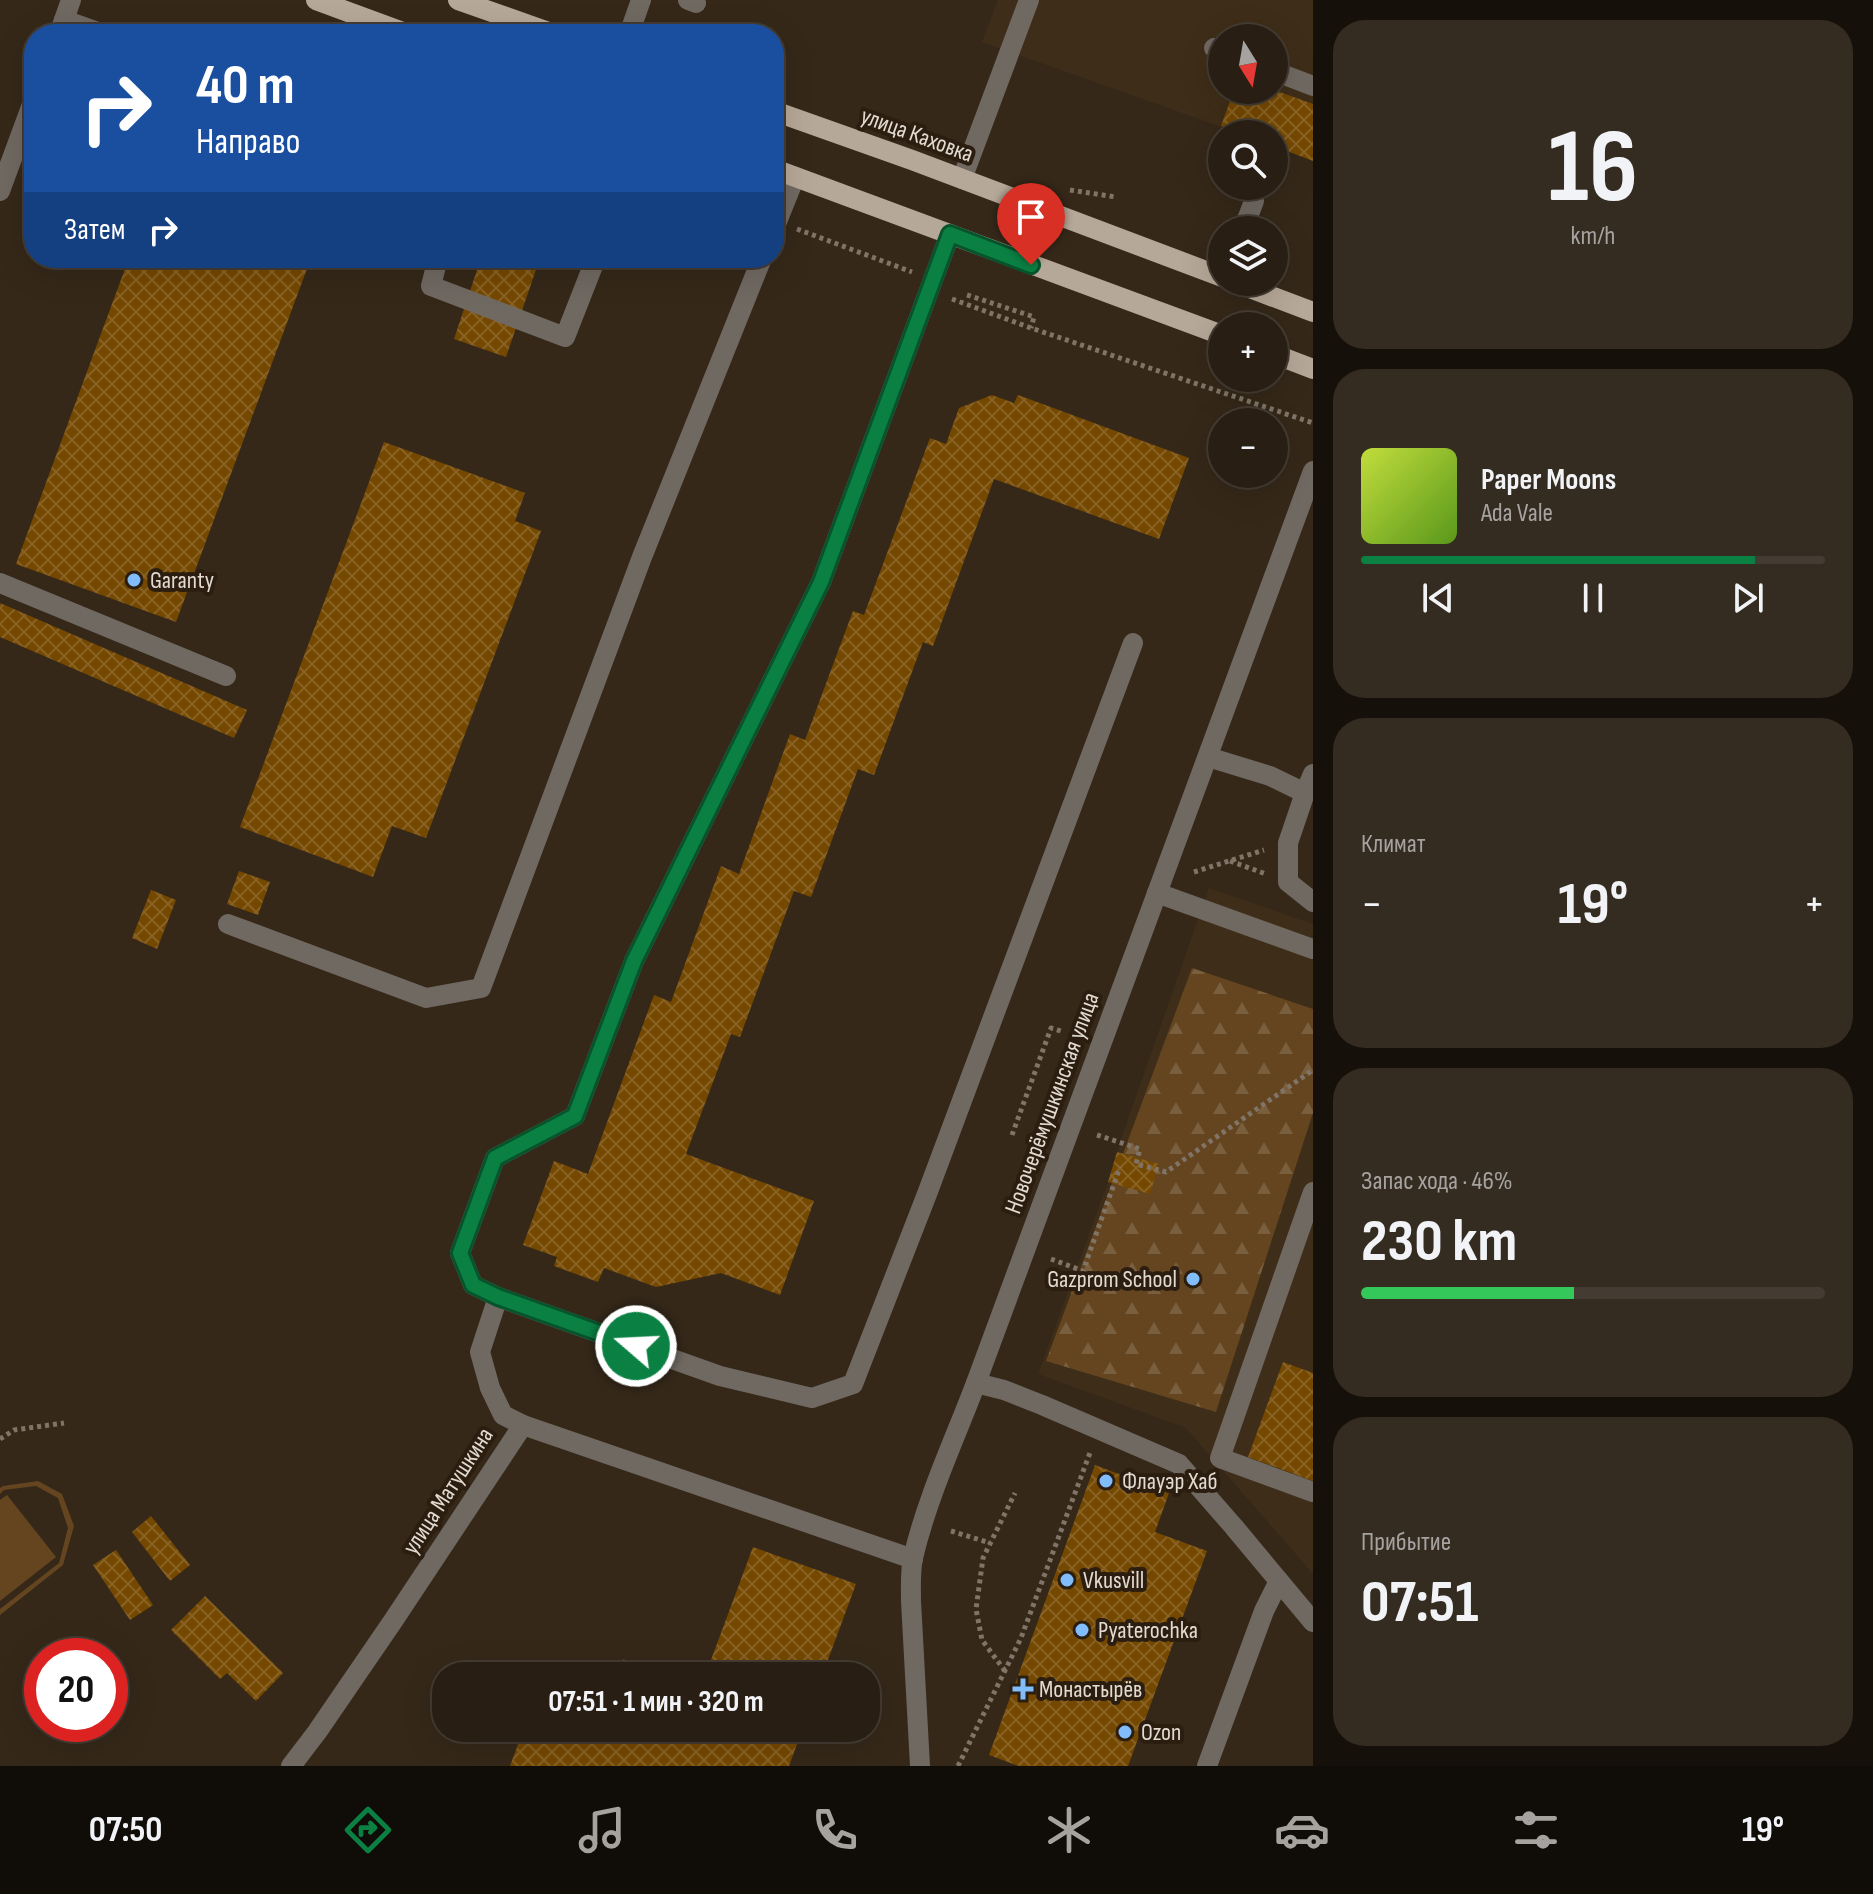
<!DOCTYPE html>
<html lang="ru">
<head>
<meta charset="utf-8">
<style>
  body { margin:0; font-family:"Sofia Sans Condensed",sans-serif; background:#342b21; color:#f1f3f6; height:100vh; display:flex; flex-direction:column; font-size:30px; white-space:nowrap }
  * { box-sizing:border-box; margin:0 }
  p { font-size:26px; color:#a5a2a0 }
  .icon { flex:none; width:44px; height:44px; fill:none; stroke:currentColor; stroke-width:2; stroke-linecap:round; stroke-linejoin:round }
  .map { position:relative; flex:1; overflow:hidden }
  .details { display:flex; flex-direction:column; gap:20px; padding:20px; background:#16100a; width:560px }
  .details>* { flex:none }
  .banner { position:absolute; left:24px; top:24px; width:760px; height:244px; border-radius:32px; box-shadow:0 8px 32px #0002,0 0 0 2px #443c33; background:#1a4fa0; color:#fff; overflow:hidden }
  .needle { width:52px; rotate:169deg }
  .controls { position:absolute; left:1208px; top:24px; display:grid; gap:16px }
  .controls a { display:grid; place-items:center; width:80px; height:80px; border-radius:50%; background:#281e13; box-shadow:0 8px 32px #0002,0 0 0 2px #443c33; font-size:40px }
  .speed { position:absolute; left:24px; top:1638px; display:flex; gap:16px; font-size:40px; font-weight:700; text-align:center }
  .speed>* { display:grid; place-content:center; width:104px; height:104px; border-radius:50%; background:#281e13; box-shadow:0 8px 32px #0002,0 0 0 2px #443c33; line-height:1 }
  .speed .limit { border:12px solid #d22; background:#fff; color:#111 }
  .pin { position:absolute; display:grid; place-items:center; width:68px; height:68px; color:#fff; margin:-82px -34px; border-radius:50% 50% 50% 0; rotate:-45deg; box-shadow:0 0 8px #0007 }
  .pin .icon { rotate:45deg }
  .me { position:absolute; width:88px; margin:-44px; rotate:289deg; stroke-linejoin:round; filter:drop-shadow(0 0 6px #0008) }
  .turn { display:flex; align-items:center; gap:28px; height:168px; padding:0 40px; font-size:36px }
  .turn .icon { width:104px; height:104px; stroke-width:2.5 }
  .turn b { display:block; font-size:56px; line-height:68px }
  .then { display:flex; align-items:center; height:76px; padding:0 40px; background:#0003; gap:16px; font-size:30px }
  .big { font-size:60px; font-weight:700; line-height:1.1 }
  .details .widget { flex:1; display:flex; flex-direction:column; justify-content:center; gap:12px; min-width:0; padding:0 28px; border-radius:32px; background:#342b21 }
  .details .dial { align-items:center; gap:0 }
  .dial b { font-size:104px; line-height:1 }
  .song { display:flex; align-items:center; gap:24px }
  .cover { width:96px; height:96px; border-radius:12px; background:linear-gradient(135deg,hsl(70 70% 55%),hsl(90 70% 35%)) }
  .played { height:8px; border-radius:4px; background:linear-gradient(90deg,#0b8043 85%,#443c33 85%) }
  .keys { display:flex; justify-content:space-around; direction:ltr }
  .heat { display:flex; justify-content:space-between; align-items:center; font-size:44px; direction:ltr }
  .charge { height:12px; border-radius:6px; background:linear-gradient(90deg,#34c759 46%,#443c33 0) }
  .trip { position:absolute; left:432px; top:1662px; width:448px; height:80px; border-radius:32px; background:#281e13; box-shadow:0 8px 32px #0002,0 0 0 2px #443c33; font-weight:700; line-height:80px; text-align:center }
  .tab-bar { display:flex; height:128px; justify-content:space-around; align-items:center; background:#100c08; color:#a5a2a0 }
  .tab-bar .icon { width:56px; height:56px }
  .tab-bar .current { color:#0b8043 }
  .tab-bar b { font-size:36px; color:#f1f3f6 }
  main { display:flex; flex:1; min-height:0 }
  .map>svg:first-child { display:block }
  .built { fill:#3e2d18; fill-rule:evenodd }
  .grass { fill:#64451f }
  .forest { fill:url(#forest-firs) }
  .building { fill:url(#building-cross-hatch) }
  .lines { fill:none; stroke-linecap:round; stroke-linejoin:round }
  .path { stroke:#7f7467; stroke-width:5; stroke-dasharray:4 4; stroke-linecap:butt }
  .minor { stroke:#706962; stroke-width:20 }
  .major { stroke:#b6a898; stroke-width:20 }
  .route-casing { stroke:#07532c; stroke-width:20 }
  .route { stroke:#0b8043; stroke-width:14 }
  .poi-dot { fill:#81bdfa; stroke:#2b1e10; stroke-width:3 }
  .labels { text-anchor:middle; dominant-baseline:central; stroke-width:8; stroke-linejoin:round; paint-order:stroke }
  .street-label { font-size:24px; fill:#e3dbd1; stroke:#2b1e10 }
  .poi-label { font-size:24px; fill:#e3dbd1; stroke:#2b1e10; text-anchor:start }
</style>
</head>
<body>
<main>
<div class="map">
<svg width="1313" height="1766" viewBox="0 0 1313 1766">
  <defs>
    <pattern id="forest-firs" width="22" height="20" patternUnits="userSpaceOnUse" patternTransform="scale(2)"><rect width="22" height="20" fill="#64451f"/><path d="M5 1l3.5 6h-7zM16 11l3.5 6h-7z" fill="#7a5f3e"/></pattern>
    <pattern id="building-cross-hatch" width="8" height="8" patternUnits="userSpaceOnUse" patternTransform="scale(2)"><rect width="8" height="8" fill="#754800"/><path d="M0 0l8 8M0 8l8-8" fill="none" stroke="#886224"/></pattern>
  </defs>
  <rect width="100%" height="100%" fill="#352819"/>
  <g class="built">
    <path d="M 998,0 L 1313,0 L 1313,161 L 1274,146 L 1274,134 L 1241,134 L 982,42 ZM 1222,38 L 1274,38 L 1274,90 L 1222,90 Z"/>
    <polygon points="1209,888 1313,924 1313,1574 1186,1428 1038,1374 1108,1182 1122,1136"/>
  </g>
  <g class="grass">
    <polygon points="38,1481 62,1494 74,1526 63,1565 0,1615 0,1609 59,1563 68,1528 58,1498 36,1486 4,1490 0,1494 0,1488 3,1486"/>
    <polygon points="7,1495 56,1557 0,1601 0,1500"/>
  </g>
  <polygon class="forest" points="1192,968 1313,1009 1313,1113 1216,1412 1046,1361"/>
  <g class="building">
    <polygon points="1234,90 1274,90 1313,104 1313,161 1274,146 1274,134 1241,134 1221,126"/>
    <polygon points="129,258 311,258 176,622 16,564"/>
    <polygon points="481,258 540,258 506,357 454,339"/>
    <polygon points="992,395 1014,403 1018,395 1189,458 1159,539 994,479 933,646 923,642 874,775 858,769 811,897 794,891 740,1037 731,1034 686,1154 814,1201 780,1295 721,1273 656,1287 604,1268 598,1282 554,1266 557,1257 523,1245 554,1161 588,1174 654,995 671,1002 721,866 739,874 790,734 805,740 853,611 864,615 930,438 946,444 959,408"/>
    <polygon points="384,442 525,493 515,521 541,531 426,838 392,826 373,877 240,827"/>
    <polygon points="0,603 247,710 234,738 0,637"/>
    <polygon points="239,871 270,882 258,915 227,904"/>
    <polygon points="151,890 176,900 157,949 132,938"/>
    <polygon points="1117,1152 1159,1164 1150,1194 1108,1182"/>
    <polygon points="1283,1362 1313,1373 1313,1481 1248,1457"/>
    <polygon points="1095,1465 1169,1493 1155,1532 1207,1551 1128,1766 1019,1766 989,1755"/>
    <polygon points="151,1516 190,1565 170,1581 132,1532"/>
    <polygon points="753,1547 856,1584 822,1676 705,1676"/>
    <polygon points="116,1550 153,1605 130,1620 93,1565"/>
    <polygon points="205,1596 283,1673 256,1701 227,1673 220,1679 171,1630"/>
    <polygon points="623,1659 670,1676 617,1676"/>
    <polygon points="524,1728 572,1728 595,1736 598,1728 803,1728 789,1766 510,1766"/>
  </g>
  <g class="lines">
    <g class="path">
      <polyline points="1070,190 1116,197"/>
      <polyline points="797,229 912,272"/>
      <polyline points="967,295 1034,317 1031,328"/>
      <polyline points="952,299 1031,328 1313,423"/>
      <polyline points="1230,861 1266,874"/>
      <polyline points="1194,872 1264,850"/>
      <polyline points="1012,1135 1051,1028 1064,1032"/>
      <polyline points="1097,1135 1140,1149 1136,1164 1166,1172 1313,1070"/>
      <polyline points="1051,1259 1083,1271 1120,1167"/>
      <polyline points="0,1439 14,1430 64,1423"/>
      <polyline points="951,1531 990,1543"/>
      <polyline points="1005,1671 982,1640 976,1609 983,1558 1015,1493"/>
      <polyline points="958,1766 1021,1638 1091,1450"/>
    </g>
    <g class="minor">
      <polyline points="688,0 696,3"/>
      <polyline points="64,20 103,34"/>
      <polyline points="59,34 71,0"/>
      <polyline points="629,34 641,0"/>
      <polyline points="1214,48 1222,51"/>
      <polyline points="1274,71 1313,86"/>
      <polyline points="962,179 1029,0"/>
      <polyline points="0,191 34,99"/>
      <polyline points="774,229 795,177"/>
      <polyline points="1243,230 1254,201"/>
      <polyline points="438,258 431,286 565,337 596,258"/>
      <polyline points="0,583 226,676"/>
      <polyline points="1208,757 1270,776 1305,793 1313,774"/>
      <polyline points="1305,793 1288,843 1288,882 1313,902"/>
      <polyline points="1157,893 1313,949"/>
      <polyline points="228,924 426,998 481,988 642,557 762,258"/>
      <polyline points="1313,1192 1220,1458 1313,1492"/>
      <polyline points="498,1297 473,1285 460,1253 495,1158 575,1116 634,961 821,582 950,234"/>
      <polyline points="976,1383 1004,1390 1042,1405 1179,1464 1234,1527 1313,1622"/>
      <polyline points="523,1425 503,1415 490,1388 480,1352 498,1297 720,1376 812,1398 853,1384 927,1194 1133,643"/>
      <polyline points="291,1766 317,1732 393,1621 523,1425 913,1559"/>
      <path d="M 920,1766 L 911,1601 C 911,1587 910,1572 913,1558 C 927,1498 954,1441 976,1383 L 1313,471"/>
      <polyline points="1207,1766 1264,1611 1279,1581"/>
    </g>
    <g class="major">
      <polyline points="316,0 408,34"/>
      <polyline points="458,0 554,34"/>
      <polyline points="774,111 912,160 1222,277"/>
      <polyline points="774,169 1222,335"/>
      <polyline points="1234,282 1313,312"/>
      <polyline points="1274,354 1313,369"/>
    </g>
  </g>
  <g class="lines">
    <g class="route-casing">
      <polyline id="route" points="636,1346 498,1297 473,1285 460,1253 495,1158 575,1116 634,961 821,582 950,234 1031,265"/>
    </g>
    <use href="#route" class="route"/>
  </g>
  <g class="poi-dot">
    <circle cx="134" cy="580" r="8"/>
    <circle cx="1193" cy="1279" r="8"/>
    <circle cx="1106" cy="1481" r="8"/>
    <circle cx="1067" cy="1580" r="8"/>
    <circle cx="1082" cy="1630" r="8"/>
    <path d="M1019 1677h8v8h8v8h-8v8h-8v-8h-8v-8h8z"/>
    <circle cx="1125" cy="1732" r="8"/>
  </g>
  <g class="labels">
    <g class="street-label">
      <text transform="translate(917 135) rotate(20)">улица Каховка</text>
      <text transform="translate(1052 1103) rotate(-70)">Новочерёмушкинская улица</text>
      <text transform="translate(448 1491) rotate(-57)">улица Матушкина</text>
    </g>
    <g class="poi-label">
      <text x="150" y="580">Garanty</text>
      <text x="1177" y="1279" text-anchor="end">Gazprom School</text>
      <text x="1122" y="1481">Флауэр Хаб</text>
      <text x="1083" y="1580">Vkusvill</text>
      <text x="1098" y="1630">Pyaterochka</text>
      <text x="1039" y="1689">Монастырёв</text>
      <text x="1141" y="1732">Ozon</text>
    </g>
  </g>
</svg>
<div class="controls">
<a><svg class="needle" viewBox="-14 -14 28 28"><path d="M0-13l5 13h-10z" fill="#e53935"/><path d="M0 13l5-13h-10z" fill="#a5a2a0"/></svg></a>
<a><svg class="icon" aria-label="search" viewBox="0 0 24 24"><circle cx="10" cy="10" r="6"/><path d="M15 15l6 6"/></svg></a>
<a><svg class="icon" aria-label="layers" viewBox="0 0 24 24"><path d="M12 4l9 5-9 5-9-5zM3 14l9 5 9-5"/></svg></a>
<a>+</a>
<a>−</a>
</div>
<div class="speed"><div class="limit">20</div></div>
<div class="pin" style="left:1031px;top:265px;background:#d93025"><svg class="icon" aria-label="arrive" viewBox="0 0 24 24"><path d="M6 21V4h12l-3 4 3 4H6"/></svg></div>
<svg class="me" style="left:636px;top:1346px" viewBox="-20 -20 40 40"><circle r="17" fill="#0b8043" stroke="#fff" stroke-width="3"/><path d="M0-11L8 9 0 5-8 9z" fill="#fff"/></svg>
<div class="trip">07:51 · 1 мин · 320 m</div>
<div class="banner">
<div class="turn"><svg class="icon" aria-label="right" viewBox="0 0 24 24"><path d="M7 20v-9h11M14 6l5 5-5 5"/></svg><div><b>40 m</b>Направо</div></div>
<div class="then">Затем<svg class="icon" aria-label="right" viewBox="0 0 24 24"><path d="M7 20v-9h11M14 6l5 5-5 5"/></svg></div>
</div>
</div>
<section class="details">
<div class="widget dial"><b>16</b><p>km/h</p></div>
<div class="widget">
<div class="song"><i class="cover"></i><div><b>Paper Moons</b><p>Ada Vale</p></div></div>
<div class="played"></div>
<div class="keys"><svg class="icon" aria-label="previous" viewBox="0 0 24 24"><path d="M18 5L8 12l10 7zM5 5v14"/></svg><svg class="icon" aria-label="pause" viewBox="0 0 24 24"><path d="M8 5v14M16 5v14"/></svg><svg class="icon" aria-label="next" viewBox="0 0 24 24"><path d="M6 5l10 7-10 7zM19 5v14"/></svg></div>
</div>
<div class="widget"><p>Климат</p>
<div class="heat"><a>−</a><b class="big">19°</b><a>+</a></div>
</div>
<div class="widget"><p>Запас хода · 46%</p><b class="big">230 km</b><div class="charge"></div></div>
<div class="widget"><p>Прибытие</p><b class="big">07:51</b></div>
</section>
</main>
<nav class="tab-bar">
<b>07:50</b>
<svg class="icon current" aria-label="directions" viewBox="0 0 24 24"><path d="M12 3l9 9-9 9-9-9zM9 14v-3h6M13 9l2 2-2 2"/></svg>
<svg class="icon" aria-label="music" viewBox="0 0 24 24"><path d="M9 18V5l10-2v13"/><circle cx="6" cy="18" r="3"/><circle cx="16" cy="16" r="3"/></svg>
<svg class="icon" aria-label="phone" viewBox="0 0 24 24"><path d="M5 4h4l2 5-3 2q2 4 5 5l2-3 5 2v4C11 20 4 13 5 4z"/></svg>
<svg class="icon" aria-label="climate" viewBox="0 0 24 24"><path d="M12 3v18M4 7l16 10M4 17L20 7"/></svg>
<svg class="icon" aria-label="car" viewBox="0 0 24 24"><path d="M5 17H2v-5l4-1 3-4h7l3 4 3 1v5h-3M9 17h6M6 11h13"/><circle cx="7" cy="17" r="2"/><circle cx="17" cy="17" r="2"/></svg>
<svg class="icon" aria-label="filters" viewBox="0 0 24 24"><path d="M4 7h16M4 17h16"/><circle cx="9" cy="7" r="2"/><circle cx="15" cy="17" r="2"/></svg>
<b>19°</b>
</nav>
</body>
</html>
